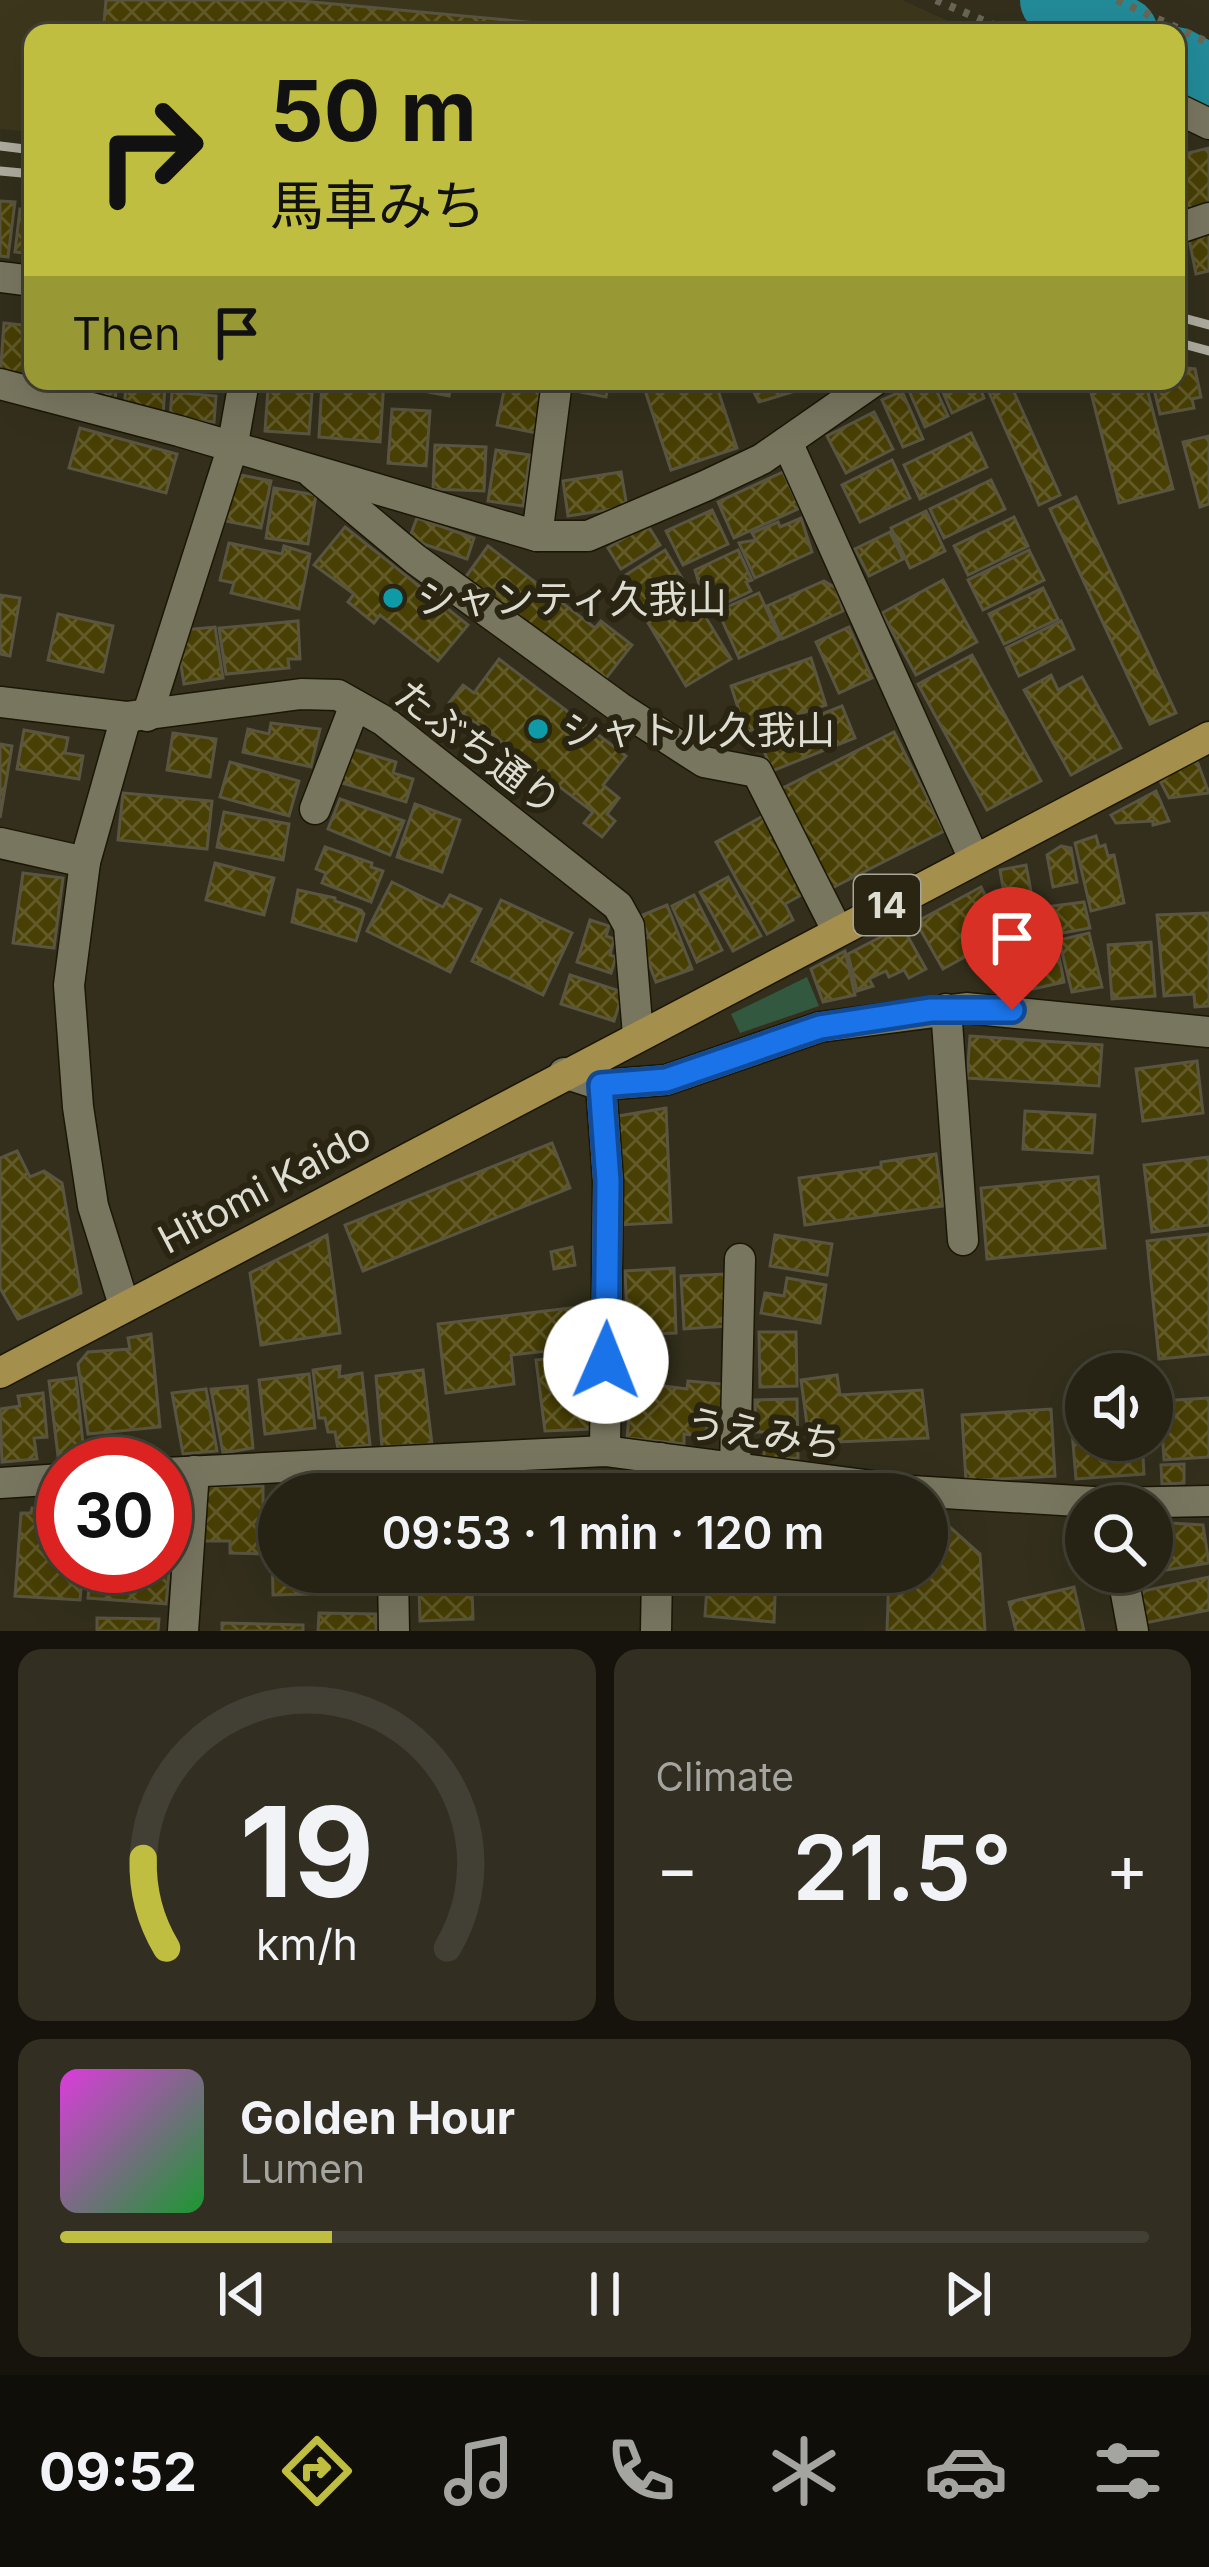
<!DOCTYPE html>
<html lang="en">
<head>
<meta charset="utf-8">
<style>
  body { margin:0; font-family:Inter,"Noto Sans JP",sans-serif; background:#322f22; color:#f1f3f6; height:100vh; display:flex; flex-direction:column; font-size:45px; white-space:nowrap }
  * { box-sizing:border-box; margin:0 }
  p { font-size:39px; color:#a4a4a0 }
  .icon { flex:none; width:66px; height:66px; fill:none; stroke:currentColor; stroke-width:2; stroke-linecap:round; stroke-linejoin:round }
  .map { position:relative; height:1631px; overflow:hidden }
  .sheet { display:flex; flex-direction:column; gap:18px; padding:18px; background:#15130c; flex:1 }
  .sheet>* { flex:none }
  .banner { position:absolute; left:24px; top:24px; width:1161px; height:366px; border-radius:24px; box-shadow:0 12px 48px #0002,0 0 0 3px #424034; background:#bfbe41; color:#111; overflow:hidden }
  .tools { position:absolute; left:1065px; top:1353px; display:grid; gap:24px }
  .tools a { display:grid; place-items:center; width:108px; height:108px; border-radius:50%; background:#262315; box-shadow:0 12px 48px #0002,0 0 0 3px #424034; font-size:60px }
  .speed { position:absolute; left:36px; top:1437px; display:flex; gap:24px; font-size:60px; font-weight:700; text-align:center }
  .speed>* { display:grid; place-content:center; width:156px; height:156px; border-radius:50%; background:#262315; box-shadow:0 12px 48px #0002,0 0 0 3px #424034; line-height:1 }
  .speed .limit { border:18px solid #d22; background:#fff; color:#111 }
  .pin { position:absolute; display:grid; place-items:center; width:102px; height:102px; color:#fff; margin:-123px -51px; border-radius:50% 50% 50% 0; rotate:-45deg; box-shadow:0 0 12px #0007 }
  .pin .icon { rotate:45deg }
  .me { position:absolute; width:132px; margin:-66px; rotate:1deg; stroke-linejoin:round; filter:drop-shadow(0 0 9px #0008) }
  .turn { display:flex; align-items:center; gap:42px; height:252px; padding:0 48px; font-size:54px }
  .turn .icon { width:156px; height:156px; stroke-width:2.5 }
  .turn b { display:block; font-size:84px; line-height:102px }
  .then { display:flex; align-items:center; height:114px; padding:0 48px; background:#0003; gap:24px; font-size:45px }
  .big { font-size:90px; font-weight:600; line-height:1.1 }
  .sheet .widget { flex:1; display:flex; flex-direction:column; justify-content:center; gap:18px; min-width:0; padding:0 42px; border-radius:24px; background:#322f22 }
  .sheet .dial { align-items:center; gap:0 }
  .dial svg { height:312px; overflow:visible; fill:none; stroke:#424034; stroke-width:7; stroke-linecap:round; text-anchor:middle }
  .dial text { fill:#f1f3f6; stroke:none }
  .song { display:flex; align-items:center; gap:36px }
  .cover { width:144px; height:144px; border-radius:18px; background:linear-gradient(135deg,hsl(300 70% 55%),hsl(130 70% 35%)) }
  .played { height:12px; border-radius:6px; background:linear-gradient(90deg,#bfbe41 25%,#424034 25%) }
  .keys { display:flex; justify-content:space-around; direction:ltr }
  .heat { display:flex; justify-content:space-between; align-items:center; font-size:66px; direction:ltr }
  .sheet .tiles { flex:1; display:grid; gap:18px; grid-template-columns:1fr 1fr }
  .widget:last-child { grid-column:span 2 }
  .trip { position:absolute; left:258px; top:1473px; width:690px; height:120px; border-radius:60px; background:#262315; box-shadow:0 12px 48px #0002,0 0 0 3px #424034; font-weight:600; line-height:120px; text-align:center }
  .tab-bar { display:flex; height:192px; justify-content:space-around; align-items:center; background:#0f0e08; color:#a4a4a0 }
  .tab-bar .icon { width:84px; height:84px }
  .tab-bar .current { color:#bfbe41 }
  .tab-bar b { font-size:54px; color:#f1f3f6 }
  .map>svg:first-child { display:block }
  .built { fill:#3c371c }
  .green { fill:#32583f }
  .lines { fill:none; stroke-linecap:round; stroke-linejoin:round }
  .river { stroke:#238b99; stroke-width:72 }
  .building { fill:url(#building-cross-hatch); stroke:#595541; stroke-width:3 }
  .minor-casing { stroke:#1b1705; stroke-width:33 }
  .major-casing { stroke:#1b1705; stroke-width:33 }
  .path { stroke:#696655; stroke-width:8; stroke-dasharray:6 9; stroke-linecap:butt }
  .minor { stroke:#797660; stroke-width:30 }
  .major { stroke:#a48f4d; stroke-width:30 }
  .rail { stroke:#afada0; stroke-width:9 }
  .route-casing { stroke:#114b97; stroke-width:30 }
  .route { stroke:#1a73e8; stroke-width:21 }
  .culture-dot { fill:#0f9aa8; stroke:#292512; stroke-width:4.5 }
  .labels { text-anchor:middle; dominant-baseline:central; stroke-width:12; stroke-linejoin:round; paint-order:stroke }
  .shield { fill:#292512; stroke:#a8a698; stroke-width:3 }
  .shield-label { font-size:36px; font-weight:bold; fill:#deddd1 }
  .poi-label { font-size:39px; fill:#deddd1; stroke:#292512; text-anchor:start }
  .street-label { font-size:39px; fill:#deddd1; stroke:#292512 }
</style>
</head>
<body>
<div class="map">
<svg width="1209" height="1631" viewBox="0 0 1209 1631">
  <defs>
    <pattern id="building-cross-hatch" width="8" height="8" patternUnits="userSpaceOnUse" patternTransform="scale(3)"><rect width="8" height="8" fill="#483f04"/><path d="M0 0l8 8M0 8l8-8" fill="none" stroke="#625a28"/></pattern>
  </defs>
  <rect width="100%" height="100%" fill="#332f1c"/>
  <polygon class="built" points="0,0 902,0 975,33 33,33 33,132 0,129"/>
  <polygon class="green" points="807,977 819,1006 740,1033 731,1014"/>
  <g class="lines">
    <g class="river">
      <polyline points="1056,0 1122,33"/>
      <polyline points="1176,63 1209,81"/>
    </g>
  </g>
  <g class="building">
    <polygon points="106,0 291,0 646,33 103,33"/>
    <polygon points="1209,148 1209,206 1176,215 1176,156"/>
    <polygon points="0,201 15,202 8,257 0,256"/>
    <polygon points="20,209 33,210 33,254 15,252"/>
    <polygon points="1209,229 1209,271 1196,274 1189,239 1204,236 1203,230"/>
    <polygon points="4,323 33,326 33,380 0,378"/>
    <polygon points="1176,367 1195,369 1201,397 1192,399 1194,408 1160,414 1152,381 1176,381"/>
    <polygon points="88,381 117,381 115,400 87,398"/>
    <polygon points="322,381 384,381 380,442 319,437"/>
    <polygon points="394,381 452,381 449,396 393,385"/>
    <polygon points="506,381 545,386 536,433 497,425"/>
    <polygon points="583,381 609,381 606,397 581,392"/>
    <polygon points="642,381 715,381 737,448 671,470"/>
    <polygon points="748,381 788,381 792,392 759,402"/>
    <polygon points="913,381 932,381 948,416 925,427 906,384"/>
    <polygon points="938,381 977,381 984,398 952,413"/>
    <polygon points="984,381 1009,381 1060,495 1039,505"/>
    <polygon points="1088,381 1145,381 1173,489 1119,503"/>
    <polygon points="126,383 165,386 163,416 124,413"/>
    <polygon points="268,389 312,393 309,434 265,431"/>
    <polygon points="902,391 923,439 903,447 882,400"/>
    <polygon points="172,392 216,396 214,422 170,418"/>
    <polygon points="392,409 430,411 426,466 388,463"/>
    <polygon points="874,412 893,449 846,473 827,436"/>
    <polygon points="80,428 177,454 166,493 69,468"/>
    <polygon points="971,433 987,467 920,499 904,465"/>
    <polygon points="1209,436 1209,504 1200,507 1183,442"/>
    <polygon points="435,445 486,447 484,491 433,489"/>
    <polygon points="496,450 530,455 523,506 488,501"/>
    <polygon points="892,460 910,498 860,522 842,485"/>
    <polygon points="621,472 627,507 568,516 563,481"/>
    <polygon points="783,472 800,508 734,538 718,502"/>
    <polygon points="236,474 271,481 261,528 226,521"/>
    <polygon points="991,480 1005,509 944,538 930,509"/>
    <polygon points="274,488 316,495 308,544 266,538"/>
    <polygon points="1076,497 1176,713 1150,724 1050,509"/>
    <polygon points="712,510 728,544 683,565 666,531"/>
    <polygon points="926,511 945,551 910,568 891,528"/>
    <polygon points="1014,517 1028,546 968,575 954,546"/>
    <polygon points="417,518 474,538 467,559 409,539"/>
    <polygon points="801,518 812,552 755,578 739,543 756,540 752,533 778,522 780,527"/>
    <polygon points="647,524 660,545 621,569 608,548"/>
    <polygon points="345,527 468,625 438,661 380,615 374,623 348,602 354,594 314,565"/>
    <polygon points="890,532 903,559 869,576 855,549"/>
    <polygon points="229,543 282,554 284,546 310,554 299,609 231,593 234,583 220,580"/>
    <polygon points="488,546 595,628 601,621 632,645 603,682 462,582"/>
    <polygon points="665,550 731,659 686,686 621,578"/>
    <polygon points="738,550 752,580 746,582 751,591 713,609 706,595 703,597 695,570"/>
    <polygon points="1029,550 1044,580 983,610 968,580"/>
    <polygon points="943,580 977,642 916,675 882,613"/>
    <polygon points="824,581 836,588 843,611 782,639 767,606"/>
    <polygon points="1043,588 1058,619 1004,644 989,614"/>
    <polygon points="759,593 780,639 739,658 718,611"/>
    <polygon points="0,595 20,598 10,656 0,654"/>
    <polygon points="58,614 113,626 103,672 48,660"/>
    <polygon points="298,621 300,659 288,659 289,668 226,674 219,628"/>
    <polygon points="1061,621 1074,649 1019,676 1006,648"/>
    <polygon points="215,627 223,678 184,684 179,652 185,650 182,630"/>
    <polygon points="849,627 872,678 839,693 816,642"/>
    <polygon points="972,655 1041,781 987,810 918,684"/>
    <polygon points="811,658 826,705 746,732 731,686"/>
    <polygon points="499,659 626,756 603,785 619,798 607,814 615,821 602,837 584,823 593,812 449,703 463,685 474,693"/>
    <polygon points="1051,675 1058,690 1082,677 1121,748 1071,775 1024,690"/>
    <polygon points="842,706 855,738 772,771 757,733 785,722 787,728"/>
    <polygon points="271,723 320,729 311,767 243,752 248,729 269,734"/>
    <polygon points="24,730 68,738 65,753 83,756 79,779 17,769"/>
    <polygon points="894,732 944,831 832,888 779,790"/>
    <polygon points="173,733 216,739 210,777 167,770"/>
    <polygon points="0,744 12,746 0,818"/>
    <polygon points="345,747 396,762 393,773 413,779 406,802 335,781"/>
    <polygon points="1197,761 1209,793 1169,798 1159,779"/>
    <polygon points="230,762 299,781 289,816 220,797"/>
    <polygon points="1156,791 1169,821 1153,825 1153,821 1116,823 1111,815"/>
    <polygon points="123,793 212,801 207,849 118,840"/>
    <polygon points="340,799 404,821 390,855 328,829"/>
    <polygon points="415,804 460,820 442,872 397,857"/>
    <polygon points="224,812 289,824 283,860 217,847"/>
    <polygon points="763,816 805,893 785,904 793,920 767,934 716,842"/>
    <polygon points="1096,836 1099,847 1105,845 1108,856 1114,855 1124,903 1091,911 1075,843"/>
    <polygon points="1061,846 1071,848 1077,882 1053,887 1047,855"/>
    <polygon points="325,847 372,863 371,867 383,871 371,902 322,883 326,873 316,869"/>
    <polygon points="215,863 274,878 264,915 206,900"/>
    <polygon points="1026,865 1039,934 1012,938 1000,870"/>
    <polygon points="23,873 63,878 54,948 13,943"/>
    <polygon points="728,877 761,936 733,951 700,892"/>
    <polygon points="392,882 443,907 450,895 481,909 450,972 367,931"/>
    <polygon points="981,887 993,910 984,915 997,939 943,969 916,922"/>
    <polygon points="298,890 335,898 335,901 361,910 364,914 356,941 292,922"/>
    <polygon points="694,895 722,950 697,962 672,906"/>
    <polygon points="501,900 572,933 543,995 472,961"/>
    <polygon points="1084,902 1090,928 1051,935 1045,907"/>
    <polygon points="667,905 692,969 656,982 640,940 649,937 640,916"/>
    <polygon points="1209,913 1209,1006 1195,1007 1194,994 1164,996 1157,915"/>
    <polygon points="590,920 609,926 606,936 614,939 610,955 616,957 611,973 577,962"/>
    <polygon points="902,926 926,969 909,978 904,970 889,977 886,971 869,979 873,986 857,991 848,954"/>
    <polygon points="1089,933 1102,987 1072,992 1059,940"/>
    <polygon points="1056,941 1064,982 1033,989 1032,985 1007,982 1002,956 1025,951 1024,947"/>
    <polygon points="1151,942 1155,996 1112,999 1108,945"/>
    <polygon points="845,951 855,995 823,1002 811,969"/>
    <polygon points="570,975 623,992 614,1021 561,1004"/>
    <polygon points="970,1036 1102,1045 1099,1086 967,1078"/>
    <polygon points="1197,1061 1203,1113 1143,1121 1136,1069"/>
    <polygon points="666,1108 671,1222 619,1225 612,1117"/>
    <polygon points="1025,1111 1095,1115 1092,1153 1023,1149"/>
    <polygon points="552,1143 570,1188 363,1271 345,1225"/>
    <polygon points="17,1151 30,1177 44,1171 62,1183 81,1293 18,1319 0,1288 0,1158"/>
    <polygon points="936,1154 943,1206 805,1225 799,1178 881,1167 881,1162"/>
    <polygon points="1209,1157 1209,1225 1152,1232 1144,1165"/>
    <polygon points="1098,1177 1105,1248 987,1259 981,1188"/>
    <polygon points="1209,1234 1209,1354 1159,1359 1147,1241"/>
    <polygon points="327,1235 340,1333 261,1345 250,1273"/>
    <polygon points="775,1235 832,1244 827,1275 770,1266"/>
    <polygon points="572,1247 575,1265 554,1269 551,1252"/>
    <polygon points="674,1268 676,1333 628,1335 625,1271"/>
    <polygon points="726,1274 728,1326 684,1329 681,1276"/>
    <polygon points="787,1278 826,1285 820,1323 761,1313 765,1293 784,1296"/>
    <polygon points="579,1307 583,1347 511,1355 514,1384 446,1393 438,1324"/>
    <polygon points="759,1332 796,1332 797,1386 760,1387"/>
    <polygon points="151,1334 160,1427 88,1434 78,1364 88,1352 130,1349 128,1338"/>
    <polygon points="586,1354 592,1429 545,1431 536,1360"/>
    <polygon points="340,1366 339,1377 362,1373 370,1445 338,1449 335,1432 328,1432 325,1418 319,1418 313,1370"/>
    <polygon points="423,1370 432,1444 382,1447 376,1376"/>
    <polygon points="309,1374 315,1428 265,1434 259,1380"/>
    <polygon points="837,1375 840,1395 922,1390 928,1438 837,1442 835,1428 808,1432 801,1380"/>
    <polygon points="76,1378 84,1453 58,1456 49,1381"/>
    <polygon points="688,1381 723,1384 720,1426 708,1424 706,1437 684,1434 684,1444 627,1438 632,1382 687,1389"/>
    <polygon points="247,1386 253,1448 223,1453 211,1389"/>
    <polygon points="206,1389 217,1451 183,1454 172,1393"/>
    <polygon points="43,1393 47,1437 34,1438 37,1459 2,1462 0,1409 20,1406 18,1396"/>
    <polygon points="1209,1398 1209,1457 1164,1460 1160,1401"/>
    <polygon points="797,1399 798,1458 764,1459 764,1432 756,1432 755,1400"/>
    <polygon points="1086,1406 1086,1440 1142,1440 1144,1474 1076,1479 1070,1408"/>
    <polygon points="1051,1409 1055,1476 966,1481 962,1415"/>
    <polygon points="1184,1464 1184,1483 1162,1484 1161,1465"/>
    <polygon points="610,1475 649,1477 648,1494 599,1494 599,1487 610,1487"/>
    <polygon points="367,1482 368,1489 378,1488 378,1494 316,1494 315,1484"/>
    <polygon points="205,1486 263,1486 263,1554 230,1553 230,1541 204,1541"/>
    <polygon points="165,1499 179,1501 177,1545 172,1544 166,1604 88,1598 91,1566 165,1566"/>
    <polygon points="32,1508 63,1515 63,1566 83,1566 80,1600 15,1596 21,1513 31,1513"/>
    <polygon points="927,1512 934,1513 980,1554 985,1631 887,1631 889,1572 927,1572"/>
    <polygon points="1152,1522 1203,1525 1209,1563 1142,1574 1152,1572"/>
    <polygon points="272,1543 279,1543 279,1572 308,1572 309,1594 273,1595"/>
    <polygon points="325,1572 372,1572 371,1586 324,1584"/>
    <polygon points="600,1572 636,1572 637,1585 600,1586"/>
    <polygon points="708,1572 776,1572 774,1622 705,1616"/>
    <polygon points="1209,1577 1209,1610 1145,1623 1139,1592"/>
    <polygon points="1074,1587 1084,1631 1016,1631 1009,1602"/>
    <polygon points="472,1588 473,1619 420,1621 419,1589"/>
    <polygon points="319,1613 376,1614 376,1631 318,1631"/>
    <polygon points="97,1618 159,1619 158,1631 97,1631"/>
    <polygon points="222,1623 303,1625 303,1631 222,1631"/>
  </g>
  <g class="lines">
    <g class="minor-casing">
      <g id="minor">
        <polyline points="1176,108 1209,124"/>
        <polyline points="1176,229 1209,218"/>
        <polyline points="0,277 33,281"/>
        <polyline points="557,381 537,536 588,536 705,486 762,459 874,381"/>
        <polyline points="0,384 179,431 537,536"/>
        <polyline points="787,442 974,859"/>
        <polyline points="312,473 415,559 619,707 704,762 757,772 837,930"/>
        <polyline points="0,702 126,717 301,694 338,695 384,721 618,906 629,926 638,1035"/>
        <polyline points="147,716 232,449 244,381"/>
        <polyline points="315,809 355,705"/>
        <polyline points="0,843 85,862"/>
        <polyline points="946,1009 963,1240"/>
        <polyline points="564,1073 601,1085 666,1080 820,1027 966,1008 1209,1032"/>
        <polyline points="601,1085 608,1181 605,1451"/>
        <polyline points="124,1305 93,1206 78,1107 69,985 85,862 126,717"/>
        <polyline points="735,1468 740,1259"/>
        <polyline points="165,1473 605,1451 911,1491 1110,1503 1209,1501"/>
        <polyline points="0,1483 63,1479"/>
        <polyline points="660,1494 660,1458"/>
        <polyline points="393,1572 394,1631"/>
        <polyline points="1122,1572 1133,1631"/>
        <polyline points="183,1631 194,1471"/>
        <polyline points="656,1631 657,1572"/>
      </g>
    </g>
    <g class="major-casing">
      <polyline id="major" points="0,1373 1209,737"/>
    </g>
    <g class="path">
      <polyline points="936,0 1012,33"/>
      <polyline points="1117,0 1209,43"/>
    </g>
    <use href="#minor" class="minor"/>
    <use href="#major" class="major"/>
    <g class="rail">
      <polyline points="0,146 33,150"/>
      <polyline points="0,171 33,174"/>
      <polyline points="1176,316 1209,325"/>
      <polyline points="1176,342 1209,351"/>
    </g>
  </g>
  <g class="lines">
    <g class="route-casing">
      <polyline id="route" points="606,1361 608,1181 601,1085 666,1080 820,1027 931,1010 1012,1010"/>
    </g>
    <use href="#route" class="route"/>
  </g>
  <g class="culture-dot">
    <circle cx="393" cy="598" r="12"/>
    <circle cx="538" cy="729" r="12"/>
  </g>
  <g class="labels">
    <rect class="shield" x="854" y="875" width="66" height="60" rx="9"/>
    <g class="shield-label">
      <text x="887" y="905">14</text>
    </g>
    <g class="poi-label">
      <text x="417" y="598">シャンティ久我山</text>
      <text x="562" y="729">シャトル久我山</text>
    </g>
    <g class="street-label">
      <text transform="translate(478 747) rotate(37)">たぶち通り</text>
      <text transform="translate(264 1187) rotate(-28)">Hitomi Kaido</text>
      <text transform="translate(764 1433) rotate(8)">うえみち</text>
    </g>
  </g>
</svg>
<div class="tools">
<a><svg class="icon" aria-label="sound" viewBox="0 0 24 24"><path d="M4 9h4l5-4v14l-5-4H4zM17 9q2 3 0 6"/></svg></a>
<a><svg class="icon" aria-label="search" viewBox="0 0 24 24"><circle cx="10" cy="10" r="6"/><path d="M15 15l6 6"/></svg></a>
</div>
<div class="speed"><div class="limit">30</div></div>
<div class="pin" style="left:1012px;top:1010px;background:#d93025"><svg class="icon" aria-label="arrive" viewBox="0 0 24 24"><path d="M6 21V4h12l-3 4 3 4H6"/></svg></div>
<svg class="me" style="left:606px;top:1361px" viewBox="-20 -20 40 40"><circle r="19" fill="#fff"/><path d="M0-13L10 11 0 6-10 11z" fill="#1a73e8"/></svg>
<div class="trip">09:53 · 1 min · 120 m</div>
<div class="banner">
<div class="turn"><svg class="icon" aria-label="right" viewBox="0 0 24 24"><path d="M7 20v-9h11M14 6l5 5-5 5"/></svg><div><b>50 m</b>馬車みち</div></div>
<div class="then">Then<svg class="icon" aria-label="arrive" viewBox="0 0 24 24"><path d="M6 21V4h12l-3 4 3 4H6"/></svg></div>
</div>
</div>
<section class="sheet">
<div class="tiles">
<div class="widget dial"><svg viewBox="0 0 100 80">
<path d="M14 69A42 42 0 1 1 86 69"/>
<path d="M14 69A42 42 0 0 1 8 46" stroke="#bfbe41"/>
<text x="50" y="56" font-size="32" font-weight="700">19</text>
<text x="50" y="72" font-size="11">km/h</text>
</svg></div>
<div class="widget"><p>Climate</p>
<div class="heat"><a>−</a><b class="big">21.5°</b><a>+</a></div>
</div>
<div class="widget">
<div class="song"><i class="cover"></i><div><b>Golden Hour</b><p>Lumen</p></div></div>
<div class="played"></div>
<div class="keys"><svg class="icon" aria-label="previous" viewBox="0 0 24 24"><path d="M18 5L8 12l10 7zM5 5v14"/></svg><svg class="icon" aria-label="pause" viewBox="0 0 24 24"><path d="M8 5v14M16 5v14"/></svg><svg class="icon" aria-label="next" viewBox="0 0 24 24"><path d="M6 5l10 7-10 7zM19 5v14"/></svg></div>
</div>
</div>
</section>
<nav class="tab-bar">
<b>09:52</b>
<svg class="icon current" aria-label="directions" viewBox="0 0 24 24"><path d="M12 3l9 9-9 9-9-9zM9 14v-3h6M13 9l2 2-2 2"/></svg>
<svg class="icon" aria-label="music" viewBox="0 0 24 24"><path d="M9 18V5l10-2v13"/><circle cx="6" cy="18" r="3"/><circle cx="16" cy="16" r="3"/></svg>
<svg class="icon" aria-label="phone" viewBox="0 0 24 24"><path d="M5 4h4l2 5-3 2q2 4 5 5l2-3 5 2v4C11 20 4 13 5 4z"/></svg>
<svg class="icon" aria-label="climate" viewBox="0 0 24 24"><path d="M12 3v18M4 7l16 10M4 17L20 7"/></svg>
<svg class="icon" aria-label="car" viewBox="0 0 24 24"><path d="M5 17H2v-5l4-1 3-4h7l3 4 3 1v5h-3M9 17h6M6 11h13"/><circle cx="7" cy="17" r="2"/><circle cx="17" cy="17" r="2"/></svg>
<svg class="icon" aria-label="filters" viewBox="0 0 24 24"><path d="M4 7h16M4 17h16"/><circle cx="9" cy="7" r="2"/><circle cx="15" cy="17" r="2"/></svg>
</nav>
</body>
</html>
